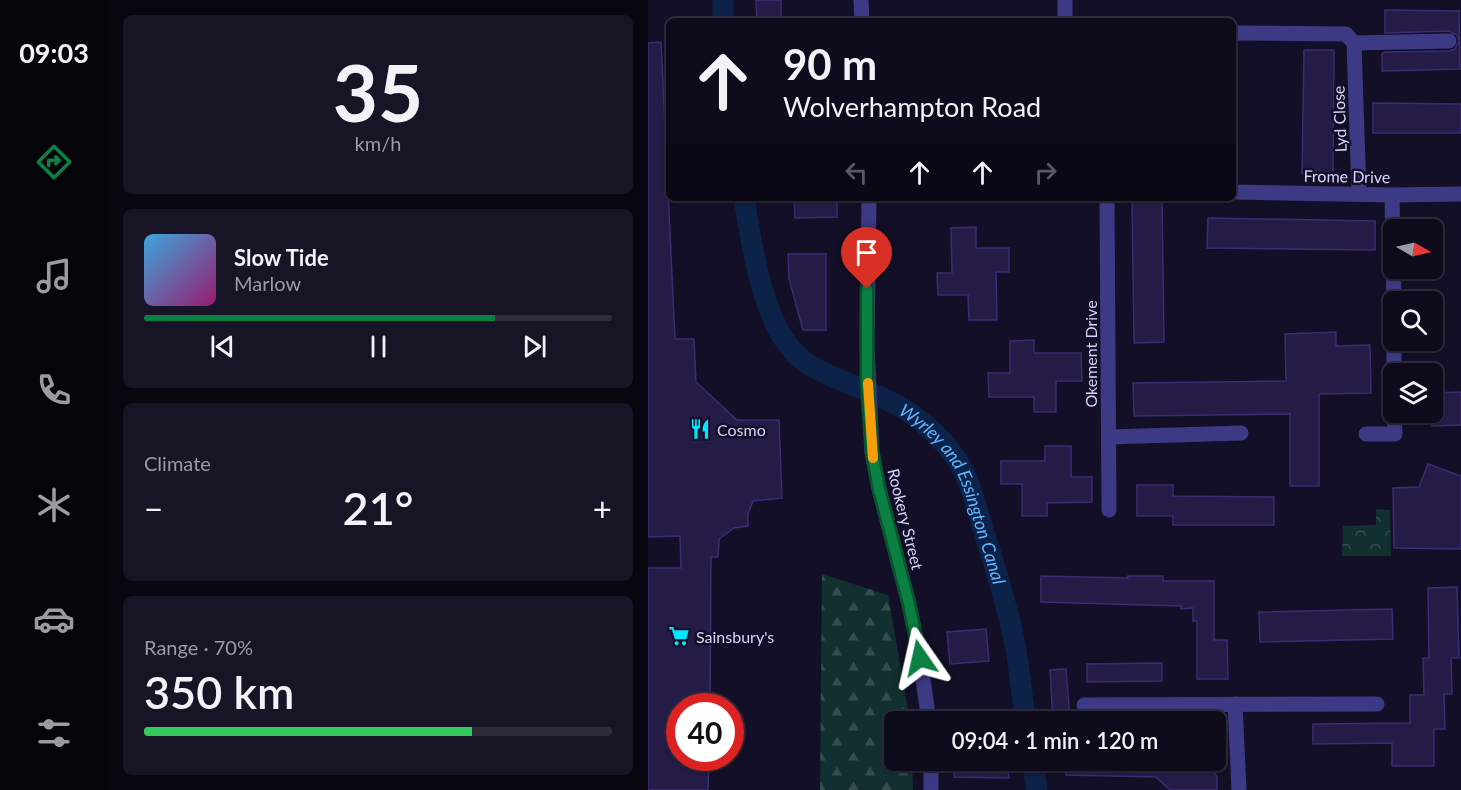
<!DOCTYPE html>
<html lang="en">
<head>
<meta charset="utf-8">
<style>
  body { margin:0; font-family:Lato,sans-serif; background:#171425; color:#f1f3f6; height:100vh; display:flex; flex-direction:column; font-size:22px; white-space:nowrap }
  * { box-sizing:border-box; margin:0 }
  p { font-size:20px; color:#9b9ba3 }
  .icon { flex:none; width:33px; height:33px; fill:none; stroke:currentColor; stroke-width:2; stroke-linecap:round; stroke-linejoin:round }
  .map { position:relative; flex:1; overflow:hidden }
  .sheet { display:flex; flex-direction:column; gap:15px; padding:15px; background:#08060f; width:540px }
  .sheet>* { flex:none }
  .banner { position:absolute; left:18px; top:18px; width:570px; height:183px; border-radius:9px; box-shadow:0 2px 4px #0004,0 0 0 2px #2e2b3b; background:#0e0b1c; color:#f1f3f6; overflow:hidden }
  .needle { width:39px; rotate:99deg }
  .tools { position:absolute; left:735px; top:219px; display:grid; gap:12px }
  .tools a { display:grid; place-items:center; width:60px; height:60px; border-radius:9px; background:#0e0b1c; box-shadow:0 2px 4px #0004,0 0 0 2px #2e2b3b; font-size:30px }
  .speed { position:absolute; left:18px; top:693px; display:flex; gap:12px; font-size:30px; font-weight:700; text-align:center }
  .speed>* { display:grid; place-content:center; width:78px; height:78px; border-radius:50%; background:#0e0b1c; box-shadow:0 2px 4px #0004,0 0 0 2px #2e2b3b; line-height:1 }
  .speed .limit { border:9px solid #d22; background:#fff; color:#111 }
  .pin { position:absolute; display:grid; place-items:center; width:51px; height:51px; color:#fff; margin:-62px -26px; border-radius:50% 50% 50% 0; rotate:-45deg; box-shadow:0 0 6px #0007 }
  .pin .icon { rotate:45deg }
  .me { position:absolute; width:66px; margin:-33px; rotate:349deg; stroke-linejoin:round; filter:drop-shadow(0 0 4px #0008) }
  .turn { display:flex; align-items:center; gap:21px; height:126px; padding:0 18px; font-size:27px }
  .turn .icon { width:78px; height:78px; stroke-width:2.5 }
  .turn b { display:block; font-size:42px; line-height:51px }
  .lanes { display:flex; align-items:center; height:57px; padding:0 18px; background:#0003; justify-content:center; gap:30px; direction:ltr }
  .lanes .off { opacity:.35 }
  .big { font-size:45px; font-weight:600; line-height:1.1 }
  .sheet .tile { flex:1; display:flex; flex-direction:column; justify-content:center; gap:9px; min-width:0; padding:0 21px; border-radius:9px; background:#171425 }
  .sheet .dial { align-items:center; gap:0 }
  .dial b { font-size:78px; line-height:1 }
  .song { display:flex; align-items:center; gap:18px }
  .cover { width:72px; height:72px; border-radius:9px; background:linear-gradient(135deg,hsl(200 70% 55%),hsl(320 70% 35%)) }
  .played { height:6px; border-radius:3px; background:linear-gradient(90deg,#0b8043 75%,#2e2b3b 75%) }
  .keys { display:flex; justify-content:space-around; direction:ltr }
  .heat { display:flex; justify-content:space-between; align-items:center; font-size:33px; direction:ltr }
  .charge { height:9px; border-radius:4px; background:linear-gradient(90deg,#34c759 70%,#2e2b3b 0) }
  .trip { position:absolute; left:236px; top:711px; width:342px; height:60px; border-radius:9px; background:#0e0b1c; box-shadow:0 2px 4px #0004,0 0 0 2px #2e2b3b; font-weight:600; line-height:60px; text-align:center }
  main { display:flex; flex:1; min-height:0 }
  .tabs { display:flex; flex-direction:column; width:108px; justify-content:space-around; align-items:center; background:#06040b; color:#9b9ba3 }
  .tabs .icon { width:42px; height:42px }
  .tabs .selected { color:#0b8043 }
  .tabs b { font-size:27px; color:#f1f3f6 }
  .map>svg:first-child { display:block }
  .forest { fill:url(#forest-firs) }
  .park { fill:url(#park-crowns) }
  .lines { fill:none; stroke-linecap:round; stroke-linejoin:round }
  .canal { stroke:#0c2248; stroke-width:21 }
  .building { fill:#241b47; stroke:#3b2d73; stroke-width:1.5 }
  .minor { stroke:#3d3a85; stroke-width:15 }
  .route-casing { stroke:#07532c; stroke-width:15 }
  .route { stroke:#0b8043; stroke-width:10 }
  .slow { stroke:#f59e0b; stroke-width:10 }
  .labels { text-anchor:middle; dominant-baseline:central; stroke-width:5; stroke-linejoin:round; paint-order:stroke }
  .street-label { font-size:16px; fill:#d9d4ff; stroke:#130f26 }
  .poi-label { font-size:16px; fill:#d9d4ff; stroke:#130f26; text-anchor:start }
  .water-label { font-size:18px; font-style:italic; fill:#62b6ff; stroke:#130f26 }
</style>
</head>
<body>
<main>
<nav class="tabs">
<b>09:03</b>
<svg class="icon selected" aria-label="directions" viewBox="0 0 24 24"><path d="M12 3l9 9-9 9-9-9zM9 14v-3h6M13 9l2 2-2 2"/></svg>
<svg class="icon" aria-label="music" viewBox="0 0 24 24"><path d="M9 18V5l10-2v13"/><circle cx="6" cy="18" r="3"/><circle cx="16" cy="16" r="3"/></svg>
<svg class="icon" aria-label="phone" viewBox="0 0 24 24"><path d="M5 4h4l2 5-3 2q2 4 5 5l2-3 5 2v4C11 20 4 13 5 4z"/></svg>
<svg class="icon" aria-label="climate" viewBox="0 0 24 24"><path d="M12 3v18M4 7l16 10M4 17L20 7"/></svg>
<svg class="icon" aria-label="car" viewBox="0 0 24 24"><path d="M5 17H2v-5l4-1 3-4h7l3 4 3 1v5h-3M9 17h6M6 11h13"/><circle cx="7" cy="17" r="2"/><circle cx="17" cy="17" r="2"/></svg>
<svg class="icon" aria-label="filters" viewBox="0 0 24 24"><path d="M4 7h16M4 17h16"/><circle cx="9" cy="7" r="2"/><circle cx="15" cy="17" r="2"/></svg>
</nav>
<section class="sheet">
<div class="tile dial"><b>35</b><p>km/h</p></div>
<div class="tile">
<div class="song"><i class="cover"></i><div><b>Slow Tide</b><p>Marlow</p></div></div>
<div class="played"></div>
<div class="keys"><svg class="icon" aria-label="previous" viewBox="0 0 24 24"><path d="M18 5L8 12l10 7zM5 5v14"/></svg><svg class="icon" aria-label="pause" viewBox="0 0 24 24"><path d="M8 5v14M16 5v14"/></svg><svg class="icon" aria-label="next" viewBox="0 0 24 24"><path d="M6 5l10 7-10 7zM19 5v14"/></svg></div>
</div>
<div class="tile"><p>Climate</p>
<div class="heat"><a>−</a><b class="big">21°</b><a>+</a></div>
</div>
<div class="tile"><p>Range · 70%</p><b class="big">350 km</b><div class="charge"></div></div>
</section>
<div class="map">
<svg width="813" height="790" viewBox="0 0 813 790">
  <defs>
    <pattern id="forest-firs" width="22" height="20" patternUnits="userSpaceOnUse" patternTransform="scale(1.5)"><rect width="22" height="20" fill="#12302f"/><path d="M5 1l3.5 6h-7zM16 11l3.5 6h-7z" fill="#344d4e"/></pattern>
    <pattern id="park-crowns" width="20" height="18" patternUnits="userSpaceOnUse" patternTransform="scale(1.5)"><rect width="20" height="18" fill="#12302f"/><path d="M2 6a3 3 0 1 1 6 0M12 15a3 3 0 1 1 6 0" fill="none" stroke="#344d4e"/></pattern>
  </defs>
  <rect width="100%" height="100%" fill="#130f26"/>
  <polygon class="forest" points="174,574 240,595 262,721 246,722 246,760 264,761 265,790 172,790"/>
  <polygon class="park" points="728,509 742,510 743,556 694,556 695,526 728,525"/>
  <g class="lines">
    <g class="canal">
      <polyline points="75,21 75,0"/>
      <path id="s1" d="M 96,198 C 104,246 115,336 160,364 C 186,380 216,388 243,402 C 267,414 289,433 305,454 C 320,473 326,499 333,522 C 345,560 358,600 366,640 C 372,667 373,695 378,722"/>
      <polyline points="384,760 389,790"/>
    </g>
  </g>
  <g class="building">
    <polygon points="108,0 133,0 133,21 109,21"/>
    <polygon points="737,10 811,11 812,69 734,71 734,54 737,52 801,51 807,49 811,41 809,35 801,31 737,33"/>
    <polygon points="13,42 27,339 46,339 48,382 89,420 131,420 134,498 105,501 100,514 100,526 86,528 71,539 70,557 63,557 62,706 32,706 32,758 61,758 60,790 0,790 0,568 33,568 32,536 0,537 0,43"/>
    <polygon points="656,50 686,50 685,174 654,174"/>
    <polygon points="725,103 813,104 813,133 725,133"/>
    <polygon points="146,198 189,198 189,217 147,218"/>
    <polygon points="484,198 514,198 516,342 486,343"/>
    <polygon points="560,218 727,221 727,250 559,248"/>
    <polygon points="328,227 328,248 361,248 361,272 348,272 349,320 321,320 320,295 290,295 289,273 304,273 303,228"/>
    <polygon points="140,254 178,254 178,330 155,330 141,279"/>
    <polygon points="688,332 688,346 722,345 723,393 671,394 671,486 642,486 642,414 486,416 485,383 638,381 637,334"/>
    <polygon points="386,340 386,353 433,353 434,381 408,381 408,412 386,412 386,397 341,397 340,373 362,373 362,341"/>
    <polygon points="813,392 813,425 784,426 784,393"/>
    <polygon points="397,446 423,446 423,477 444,477 444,502 399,503 399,516 374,516 374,484 353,484 353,461 397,461"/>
    <polygon points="780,464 813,476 813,549 746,548 745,488 771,487"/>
    <polygon points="489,485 525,485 525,496 626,497 626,525 525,525 525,516 489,516"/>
    <polygon points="393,576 480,578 480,576 515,576 515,581 566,581 566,640 579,640 580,679 549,679 549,621 545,621 545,608 533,609 533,606 393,602"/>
    <polygon points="809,587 811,658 803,658 804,694 796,694 797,729 786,729 786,766 744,766 744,743 665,744 665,724 762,723 762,695 776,695 775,658 781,658 780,588"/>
    <polygon points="744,609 745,639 612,642 611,612"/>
    <polygon points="338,629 341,661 302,664 299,632"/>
    <polygon points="514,663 514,681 439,682 439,664"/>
    <polygon points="418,669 422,720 405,721 402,670"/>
    <polygon points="306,760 359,760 361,778 306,777"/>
    <polygon points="418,760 553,760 569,776 569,790 522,790 508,777 418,775"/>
  </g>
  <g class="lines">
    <g class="minor">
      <polyline points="213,0 214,21"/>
      <polyline points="417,0 417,21"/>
      <polyline points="585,33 698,34 706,43 711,194"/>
      <polyline points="706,43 801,41"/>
      <polyline points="585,192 744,195 813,194"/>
      <polyline points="744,195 746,302"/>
      <polyline points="221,198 219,345 224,452 231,489 261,604 272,658 281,722"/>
      <polyline points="459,198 461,510"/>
      <polyline points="746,340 746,374"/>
      <polyline points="718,434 747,434 746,412"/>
      <polyline points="461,437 593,433"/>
      <polyline points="587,704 591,790"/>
      <polyline points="436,705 729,704"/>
      <polyline points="283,790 283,760"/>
    </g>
  </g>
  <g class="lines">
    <g class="route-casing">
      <polyline id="route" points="219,289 219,380 224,452 231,489 261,604 272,658"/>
    </g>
    <use href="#route" class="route"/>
    <polyline class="slow" points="220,383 225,458"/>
  </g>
  <defs>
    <g id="restaurant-bare" transform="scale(1.62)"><path d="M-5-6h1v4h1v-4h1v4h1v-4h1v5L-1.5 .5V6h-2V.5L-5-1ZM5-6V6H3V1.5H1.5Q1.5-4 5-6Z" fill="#00e5ff" stroke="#130f26" stroke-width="2.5" paint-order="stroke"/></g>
    <g id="supermarket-bare" transform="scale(1.62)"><path d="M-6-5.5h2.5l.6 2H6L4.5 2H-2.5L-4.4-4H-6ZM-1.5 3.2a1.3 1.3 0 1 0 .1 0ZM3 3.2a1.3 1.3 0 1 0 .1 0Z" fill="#00e5ff" stroke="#130f26" stroke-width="2.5" paint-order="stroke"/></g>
  </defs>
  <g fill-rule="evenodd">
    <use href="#restaurant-bare" x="52" y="429"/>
    <use href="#supermarket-bare" x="31" y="636"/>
  </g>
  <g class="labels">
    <g class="street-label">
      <text transform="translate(691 119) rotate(-92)">Lyd Close</text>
      <text transform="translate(699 176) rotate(1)">Frome Drive</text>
      <text transform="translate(442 354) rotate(-90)">Okement Drive</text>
      <text transform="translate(258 519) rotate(76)">Rookery Street</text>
    </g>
    <g class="poi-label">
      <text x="69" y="429">Cosmo</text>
      <text x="48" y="636">Sainsbury's</text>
    </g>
    <g class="water-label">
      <text stroke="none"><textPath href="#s1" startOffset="390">Wyrley and Essington Canal</textPath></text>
    </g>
  </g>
</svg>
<div class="tools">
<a><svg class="needle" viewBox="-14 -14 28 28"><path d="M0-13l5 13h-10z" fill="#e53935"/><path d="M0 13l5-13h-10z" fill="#9b9ba3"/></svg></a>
<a><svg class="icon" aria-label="search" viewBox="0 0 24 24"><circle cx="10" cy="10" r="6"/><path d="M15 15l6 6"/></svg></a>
<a><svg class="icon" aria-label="layers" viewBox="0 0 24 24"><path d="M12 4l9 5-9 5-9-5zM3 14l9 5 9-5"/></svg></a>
</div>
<div class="speed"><div class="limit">40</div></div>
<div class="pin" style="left:219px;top:289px;background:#d93025"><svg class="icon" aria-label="arrive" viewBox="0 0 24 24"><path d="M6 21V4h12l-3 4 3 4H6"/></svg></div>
<svg class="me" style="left:272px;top:658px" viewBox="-20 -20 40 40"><path d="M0-17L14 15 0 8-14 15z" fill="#0b8043" stroke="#fff" stroke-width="4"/></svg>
<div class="trip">09:04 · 1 min · 120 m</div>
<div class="banner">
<div class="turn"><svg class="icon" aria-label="ahead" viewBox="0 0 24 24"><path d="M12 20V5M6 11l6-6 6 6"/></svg><div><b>90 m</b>Wolverhampton Road</div></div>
<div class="lanes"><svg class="icon off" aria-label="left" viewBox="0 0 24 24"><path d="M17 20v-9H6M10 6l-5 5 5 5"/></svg><svg class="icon" aria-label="ahead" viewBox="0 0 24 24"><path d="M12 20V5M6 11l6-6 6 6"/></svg><svg class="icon" aria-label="ahead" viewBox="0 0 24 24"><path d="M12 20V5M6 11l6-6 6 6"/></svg><svg class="icon off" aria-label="right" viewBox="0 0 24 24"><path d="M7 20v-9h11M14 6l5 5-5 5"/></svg></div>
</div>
</div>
</main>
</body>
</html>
